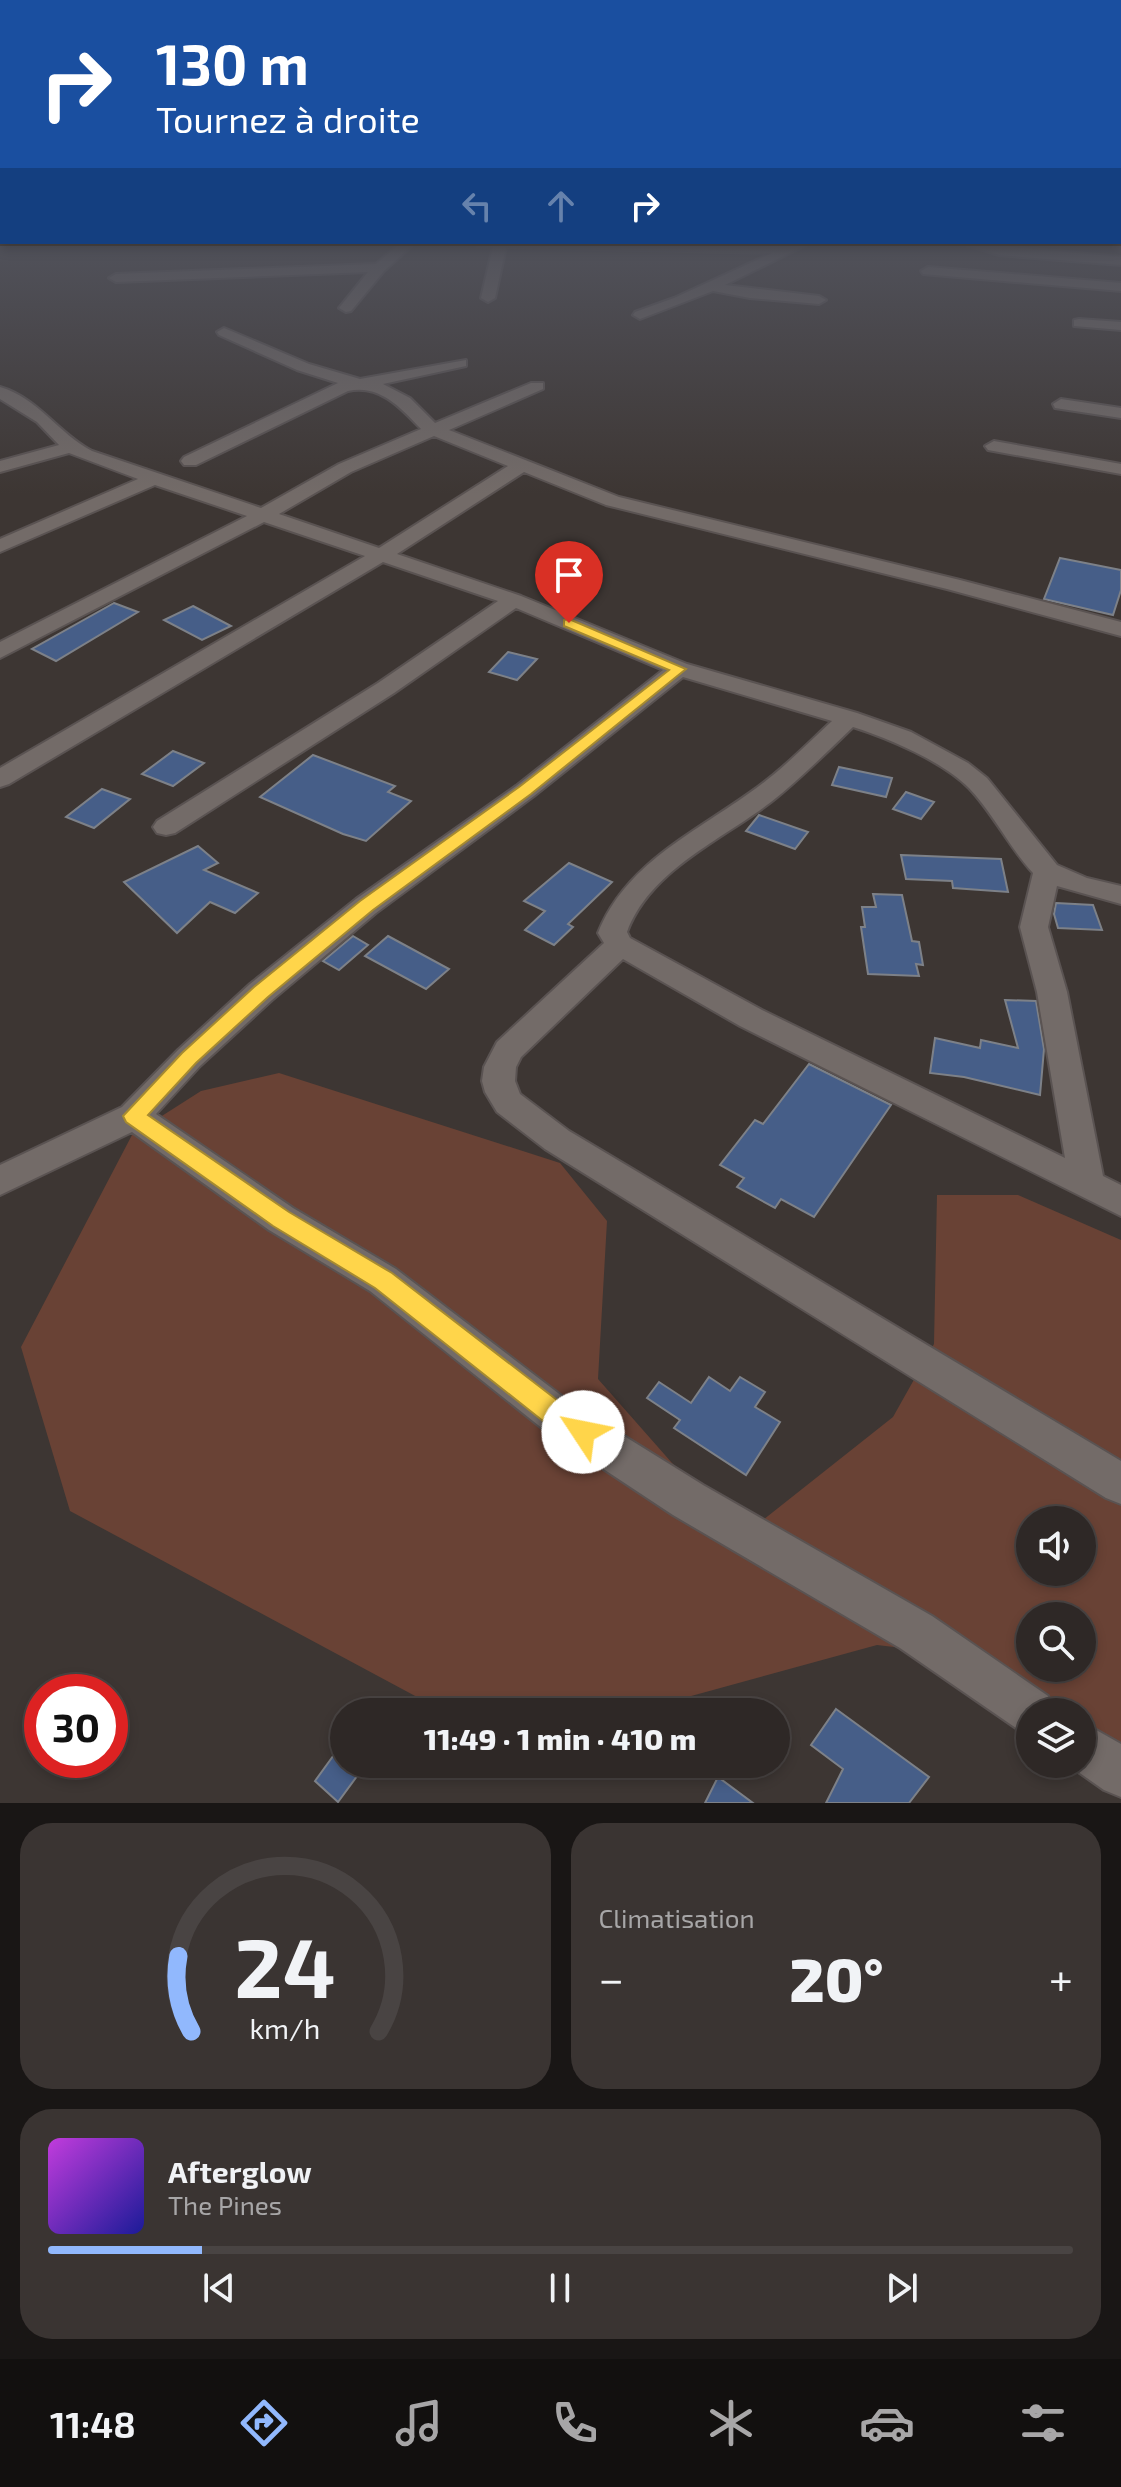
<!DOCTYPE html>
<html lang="fr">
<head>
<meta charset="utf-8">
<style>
  body { margin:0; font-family:"Exo 2",sans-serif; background:#3a3432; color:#f1f3f6; height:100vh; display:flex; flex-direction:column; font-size:30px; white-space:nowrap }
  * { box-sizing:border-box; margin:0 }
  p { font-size:26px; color:#a7a6a7 }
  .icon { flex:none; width:44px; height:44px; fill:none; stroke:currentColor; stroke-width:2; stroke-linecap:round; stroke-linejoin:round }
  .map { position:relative; height:1803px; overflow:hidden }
  .details { display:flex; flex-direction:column; gap:20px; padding:20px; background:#191615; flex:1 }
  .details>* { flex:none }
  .banner { position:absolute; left:0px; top:0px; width:1122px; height:244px; box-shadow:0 4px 12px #0003,0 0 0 2px #494443; background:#1a4fa0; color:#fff; overflow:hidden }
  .buttons { position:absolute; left:1016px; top:1506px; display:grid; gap:16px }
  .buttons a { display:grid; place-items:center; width:80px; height:80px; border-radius:50%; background:#2e2826; box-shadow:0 4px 12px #0003,0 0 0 2px #494443; font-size:40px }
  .speed { position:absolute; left:24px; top:1674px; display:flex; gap:16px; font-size:40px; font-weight:700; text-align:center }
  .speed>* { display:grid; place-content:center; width:104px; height:104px; border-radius:50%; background:#2e2826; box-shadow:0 4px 12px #0003,0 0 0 2px #494443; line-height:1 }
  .speed .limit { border:12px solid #d22; background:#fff; color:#111 }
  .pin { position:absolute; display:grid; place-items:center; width:68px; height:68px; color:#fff; margin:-82px -34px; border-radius:50% 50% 50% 0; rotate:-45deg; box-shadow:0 0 8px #0007 }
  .pin .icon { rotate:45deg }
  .me { position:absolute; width:88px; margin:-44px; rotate:304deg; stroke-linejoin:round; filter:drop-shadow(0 0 6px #0008) }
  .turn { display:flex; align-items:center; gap:28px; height:168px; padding:0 24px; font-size:36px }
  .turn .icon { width:104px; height:104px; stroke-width:2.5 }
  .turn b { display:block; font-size:56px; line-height:68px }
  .lanes { display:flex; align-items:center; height:76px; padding:0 24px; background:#0003; justify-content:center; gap:40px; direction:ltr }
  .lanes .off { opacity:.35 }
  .big { font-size:60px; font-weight:800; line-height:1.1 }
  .details .tile { flex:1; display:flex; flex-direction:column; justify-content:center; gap:12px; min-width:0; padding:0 28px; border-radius:32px; background:#3a3432 }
  .details .dial { align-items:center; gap:0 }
  .dial svg { height:208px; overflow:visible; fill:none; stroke:#494443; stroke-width:7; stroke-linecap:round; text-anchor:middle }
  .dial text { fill:#f1f3f6; stroke:none }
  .song { display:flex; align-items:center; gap:24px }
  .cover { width:96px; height:96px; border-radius:12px; background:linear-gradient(135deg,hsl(290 70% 55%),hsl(240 70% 35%)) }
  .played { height:8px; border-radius:4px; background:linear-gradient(90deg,#91b8fd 15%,#494443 15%) }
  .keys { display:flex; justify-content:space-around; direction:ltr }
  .heat { display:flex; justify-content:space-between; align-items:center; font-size:44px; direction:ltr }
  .details .tiles { flex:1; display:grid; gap:20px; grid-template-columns:1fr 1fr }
  .tile:last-child { grid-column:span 2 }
  .trip { position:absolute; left:330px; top:1698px; width:460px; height:80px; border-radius:40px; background:#2e2826; box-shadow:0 4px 12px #0003,0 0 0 2px #494443; font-weight:800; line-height:80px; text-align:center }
  .menu { display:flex; height:128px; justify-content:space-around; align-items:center; background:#12100f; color:#a7a6a7 }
  .menu .icon { width:56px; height:56px }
  .menu .current { color:#91b8fd }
  .menu b { font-size:36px; color:#f1f3f6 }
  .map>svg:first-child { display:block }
  .green { fill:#694235; fill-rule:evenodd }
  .building { fill:#465e88; stroke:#7d8188; stroke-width:2 }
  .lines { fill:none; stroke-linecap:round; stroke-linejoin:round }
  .minor-casing { stroke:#5a5352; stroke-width:4 }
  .minor { fill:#736b68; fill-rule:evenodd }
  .route { fill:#ffd54a; stroke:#a68a30; stroke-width:2 }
</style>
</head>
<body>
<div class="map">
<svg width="1121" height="1803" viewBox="0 0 1121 1803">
  <rect width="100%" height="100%" fill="#3d3633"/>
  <path class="green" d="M 279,1073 L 560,1163 L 607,1221 L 598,1379 L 739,1539 L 893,1417 L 934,1344 L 937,1195 L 1018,1195 L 1121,1240 L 1121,1787 L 1082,1750 L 1082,1712 L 1046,1712 L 995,1659 L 877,1645 L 633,1712 L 445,1712 L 70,1511 L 21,1347 L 132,1135 L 201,1091 ZM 1030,1520 L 1082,1520 L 1082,1572 L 1030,1572 ZM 1030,1616 L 1082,1616 L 1082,1668 L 1030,1668 Z"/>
  <g class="building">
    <polygon points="1060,558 1121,570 1121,590 1113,615 1044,599"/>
    <polygon points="114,603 138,612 56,661 32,649"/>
    <polygon points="193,606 231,626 202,640 164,620"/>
    <polygon points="508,652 537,659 517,680 489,672"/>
    <polygon points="173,751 204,763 173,786 142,774"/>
    <polygon points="313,755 395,786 388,792 411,801 366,841 343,834 260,797"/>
    <polygon points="839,767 892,778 886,797 832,785"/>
    <polygon points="102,789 130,799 94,828 66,817"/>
    <polygon points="906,792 934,802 921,819 893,809"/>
    <polygon points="759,815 808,832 795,849 746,831"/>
    <polygon points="198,846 218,863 204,870 258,893 235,913 210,902 177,933 124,882"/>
    <polygon points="901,855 1001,859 1008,892 953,888 952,881 906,879"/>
    <polygon points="569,863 612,882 568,924 573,927 554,945 525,930 545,911 524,901"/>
    <polygon points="873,894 902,895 912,941 919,942 923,965 916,964 919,976 868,974 861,927 865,927 862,907 876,907"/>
    <polygon points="1056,903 1093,905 1102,930 1058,928 1054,914"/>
    <polygon points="353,936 368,945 339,970 323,961"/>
    <polygon points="388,936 449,969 426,989 365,956"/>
    <polygon points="1005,1000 1036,1001 1044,1049 1040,1095 964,1077 930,1073 935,1038 980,1048 981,1040 1018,1048"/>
    <polygon points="809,1064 891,1105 814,1217 781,1199 775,1208 737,1187 744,1178 720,1165 755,1120 763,1124"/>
    <polygon points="709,1377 730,1391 740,1377 765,1392 755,1407 780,1422 746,1475 674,1428 680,1420 647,1398 659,1382 691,1403"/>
    <polygon points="836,1709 929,1777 909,1803 826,1803 843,1769 811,1745"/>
    <polygon points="344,1741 344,1764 366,1764 338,1802 315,1781"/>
    <polygon points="718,1777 753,1803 705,1803"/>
  </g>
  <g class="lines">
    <g class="minor-casing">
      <g id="minor">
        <polygon points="402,242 416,242 384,271 351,311 346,312 339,308 368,272 116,282 109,278 116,274 376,264"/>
        <polygon points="628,242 788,245 812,242 725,285 819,296 826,300 819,304 750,298 713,291 640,319 633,315 635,312 674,298 772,253 506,247 495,298 488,302 481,298 493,247 477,246 476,242"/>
        <polygon points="957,242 1121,257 1121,265 999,255"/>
        <polygon points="928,267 1121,283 1121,291 923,274 921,271"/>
        <polygon points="1079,319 1121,322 1121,330 1074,326 1074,320"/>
        <path d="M 224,328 L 309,364 L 360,379 L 466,360 L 466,366 L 383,384 L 410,398 L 435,423 L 531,383 L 543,383 L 543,389 L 449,430 L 619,497 L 960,580 L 1121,622 L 1121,636 L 947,589 L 606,505 L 524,472 L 397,554 L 521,596 L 687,664 L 857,713 L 911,732 L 968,763 L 987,778 L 1057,865 L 1087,878 L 1121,886 L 1121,904 L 1057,886 L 1048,927 L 1067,992 L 1103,1176 L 1121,1185 L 1121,1216 L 740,1026 L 623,959 L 521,1057 L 516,1067 L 515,1081 L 520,1094 L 569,1131 L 1121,1461 L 1121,1504 L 1106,1498 L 545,1149 L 497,1112 L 485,1092 L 482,1081 L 484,1067 L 497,1042 L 604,943 L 598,933 C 625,865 692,834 748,794 C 779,773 805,746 832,721 L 683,677 L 534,796 L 376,913 L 272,1000 L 200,1066 L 156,1114 L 293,1208 L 396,1269 L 571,1403 L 703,1485 L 932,1616 L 1048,1696 L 1055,1712 L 1030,1712 L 1030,1734 L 1016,1728 L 900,1648 L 673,1515 L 543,1429 L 370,1291 L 269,1230 L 132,1132 L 0,1195 L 0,1165 L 122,1107 L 178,1050 L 250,984 L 356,899 L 516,786 L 663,670 L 516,608 L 394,693 L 175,833 L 166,835 L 157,833 L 153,827 L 157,821 L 378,683 L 498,601 L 383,562 L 9,784 L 0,787 L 0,768 L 365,556 L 264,522 L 0,658 L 0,642 L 247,516 L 155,485 L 0,552 L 0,539 L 138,479 L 69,453 L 0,472 L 0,461 L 59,445 L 37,422 L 0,399 L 0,387 C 38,398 59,434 92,451 L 261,508 L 339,464 L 421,429 C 401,408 380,384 348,391 L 196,465 L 184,465 L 181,461 L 184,457 L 338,383 L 297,370 L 219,335 L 217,332 ZM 434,436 L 508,466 L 379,548 L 279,514 L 351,472 ZM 853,727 C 888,738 942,761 969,788 C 993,813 1009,847 1033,873 L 1020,927 L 1037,992 L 1065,1158 L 762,1010 L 630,938 L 627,932 C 650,870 720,841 771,802 C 800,779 826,753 853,727 Z"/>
        <polygon points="1061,399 1121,408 1121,418 1055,408 1053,404"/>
        <polygon points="994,441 1121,464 1121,474 988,450 985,446"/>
        <polygon points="1082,1722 1121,1744 1121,1797 1104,1790 1067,1764 1082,1764"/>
      </g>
    </g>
    <use href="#minor" class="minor"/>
  </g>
  <linearGradient id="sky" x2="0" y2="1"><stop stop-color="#221e1c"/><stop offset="0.49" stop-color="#51525b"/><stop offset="1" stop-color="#51525b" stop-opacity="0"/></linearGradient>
  <rect width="1121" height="494" fill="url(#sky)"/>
  <polygon class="route" points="569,619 686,669 531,794 373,910 268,997 196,1063 148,1115 289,1212 392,1273 566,1407 592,1424 596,1432 592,1441 583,1445 548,1425 375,1288 273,1226 126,1122 123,1116 182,1053 254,987 360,901 519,787 669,670 564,626 564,620"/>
</svg>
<div class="buttons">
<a><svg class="icon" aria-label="sound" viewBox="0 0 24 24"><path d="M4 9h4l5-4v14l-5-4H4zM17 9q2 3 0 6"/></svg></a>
<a><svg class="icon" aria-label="search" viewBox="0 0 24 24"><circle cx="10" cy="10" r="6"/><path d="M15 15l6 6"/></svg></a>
<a><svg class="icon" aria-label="layers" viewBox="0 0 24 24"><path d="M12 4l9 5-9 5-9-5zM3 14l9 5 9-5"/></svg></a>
</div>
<div class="speed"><div class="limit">30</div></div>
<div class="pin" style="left:569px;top:623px;background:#d93025"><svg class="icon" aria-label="arrive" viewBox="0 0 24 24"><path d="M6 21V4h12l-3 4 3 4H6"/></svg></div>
<svg class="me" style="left:583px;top:1432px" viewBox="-20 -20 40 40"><circle r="19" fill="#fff"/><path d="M0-13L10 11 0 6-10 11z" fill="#ffd54a"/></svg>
<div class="trip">11:49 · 1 min · 410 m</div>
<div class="banner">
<div class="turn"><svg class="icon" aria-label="right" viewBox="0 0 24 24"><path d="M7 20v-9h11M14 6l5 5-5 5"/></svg><div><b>130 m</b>Tournez à droite</div></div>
<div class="lanes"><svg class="icon off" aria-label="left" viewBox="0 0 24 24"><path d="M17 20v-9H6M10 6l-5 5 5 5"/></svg><svg class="icon off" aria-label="ahead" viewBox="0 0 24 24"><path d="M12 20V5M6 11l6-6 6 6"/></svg><svg class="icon" aria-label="right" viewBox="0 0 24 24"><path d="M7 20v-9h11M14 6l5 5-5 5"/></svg></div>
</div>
</div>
<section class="details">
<div class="tiles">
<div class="tile dial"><svg viewBox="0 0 100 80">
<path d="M14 69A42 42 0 1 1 86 69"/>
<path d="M14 69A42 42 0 0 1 9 40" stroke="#91b8fd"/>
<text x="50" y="56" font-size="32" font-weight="700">24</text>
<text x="50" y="72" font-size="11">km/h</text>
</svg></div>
<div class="tile"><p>Climatisation</p>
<div class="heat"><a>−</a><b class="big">20°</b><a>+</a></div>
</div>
<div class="tile">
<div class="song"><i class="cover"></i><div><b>Afterglow</b><p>The Pines</p></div></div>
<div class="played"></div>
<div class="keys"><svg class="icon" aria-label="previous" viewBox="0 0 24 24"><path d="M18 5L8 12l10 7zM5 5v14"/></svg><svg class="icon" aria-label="pause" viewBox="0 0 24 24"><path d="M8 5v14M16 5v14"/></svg><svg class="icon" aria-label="next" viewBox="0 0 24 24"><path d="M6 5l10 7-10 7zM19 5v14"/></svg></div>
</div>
</div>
</section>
<nav class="menu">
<b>11:48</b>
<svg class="icon current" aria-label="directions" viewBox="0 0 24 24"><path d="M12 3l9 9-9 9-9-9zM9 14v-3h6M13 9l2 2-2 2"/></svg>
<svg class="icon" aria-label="music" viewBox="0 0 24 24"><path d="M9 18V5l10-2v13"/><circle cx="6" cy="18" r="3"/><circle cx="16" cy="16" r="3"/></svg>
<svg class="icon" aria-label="phone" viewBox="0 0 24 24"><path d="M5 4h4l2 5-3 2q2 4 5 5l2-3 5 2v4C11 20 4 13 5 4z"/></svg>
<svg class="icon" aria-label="climate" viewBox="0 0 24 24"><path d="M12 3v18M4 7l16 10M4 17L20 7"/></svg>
<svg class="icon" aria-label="car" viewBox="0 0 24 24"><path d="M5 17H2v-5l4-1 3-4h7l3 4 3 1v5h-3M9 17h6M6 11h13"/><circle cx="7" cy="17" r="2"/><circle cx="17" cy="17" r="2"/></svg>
<svg class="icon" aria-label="filters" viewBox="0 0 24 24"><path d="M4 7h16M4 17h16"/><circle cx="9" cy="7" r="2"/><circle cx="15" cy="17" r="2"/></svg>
</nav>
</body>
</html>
